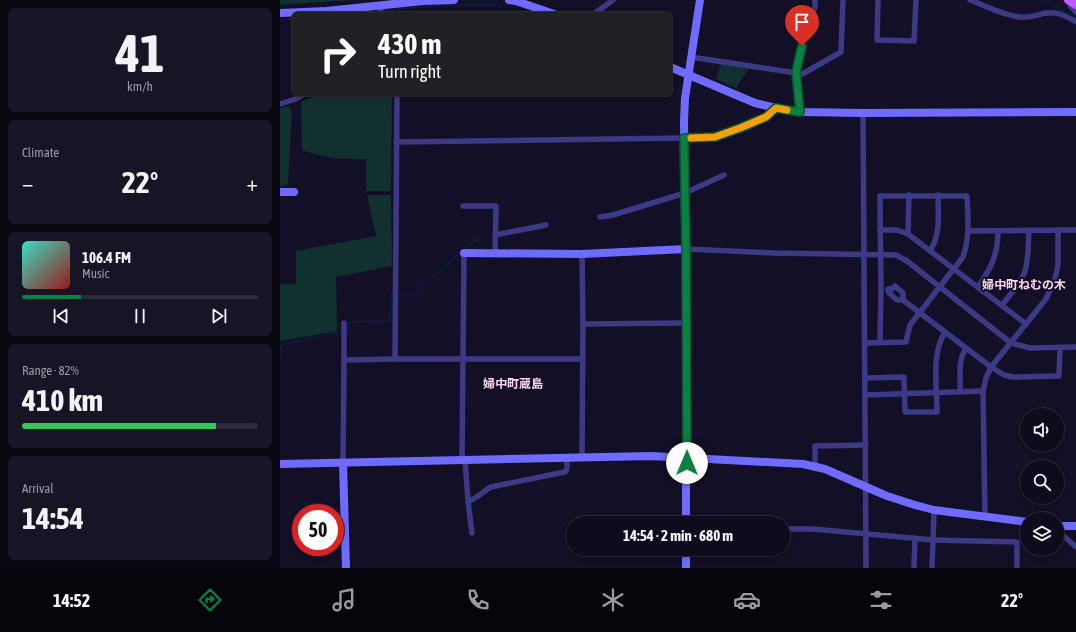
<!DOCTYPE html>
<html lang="en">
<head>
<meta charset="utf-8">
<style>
  body { margin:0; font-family:"Asap Condensed","Noto Sans JP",sans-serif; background:#171425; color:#f1f3f6; height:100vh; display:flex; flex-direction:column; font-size:15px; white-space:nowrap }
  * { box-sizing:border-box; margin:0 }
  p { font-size:13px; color:#9b9ba3 }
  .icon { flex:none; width:22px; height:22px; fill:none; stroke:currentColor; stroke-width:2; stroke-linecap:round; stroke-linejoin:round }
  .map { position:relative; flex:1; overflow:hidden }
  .details { display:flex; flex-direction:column; gap:8px; padding:8px; background:#08060f; width:280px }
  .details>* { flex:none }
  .hud { position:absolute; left:12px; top:12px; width:380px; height:84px; border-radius:6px; box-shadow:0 2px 6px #0003,0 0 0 1px #2e2b3b; background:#202124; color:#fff; overflow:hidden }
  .controls { position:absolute; left:740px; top:408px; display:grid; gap:8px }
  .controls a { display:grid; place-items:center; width:44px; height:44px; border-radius:50%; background:#0e0b1c; box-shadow:0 2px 6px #0003,0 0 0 1px #2e2b3b; font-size:20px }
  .speed { position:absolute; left:12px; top:504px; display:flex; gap:8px; font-size:20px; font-weight:700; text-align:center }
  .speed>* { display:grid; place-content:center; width:52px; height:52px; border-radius:50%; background:#0e0b1c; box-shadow:0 2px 6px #0003,0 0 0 1px #2e2b3b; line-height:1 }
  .speed .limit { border:6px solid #d22; background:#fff; color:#111 }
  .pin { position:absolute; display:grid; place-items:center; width:34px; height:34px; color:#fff; margin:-41px -17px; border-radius:50% 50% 50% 0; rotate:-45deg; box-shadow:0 0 4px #0007 }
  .pin .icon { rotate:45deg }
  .me { position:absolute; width:44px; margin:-22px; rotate:0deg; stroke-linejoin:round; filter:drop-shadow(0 0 3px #0008) }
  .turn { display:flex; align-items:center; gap:14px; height:84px; padding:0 20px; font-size:18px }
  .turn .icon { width:52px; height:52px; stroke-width:2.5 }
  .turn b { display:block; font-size:28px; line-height:34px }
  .big { font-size:30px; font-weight:700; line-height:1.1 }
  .details .widget { flex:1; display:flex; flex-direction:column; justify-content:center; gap:6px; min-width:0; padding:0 14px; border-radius:6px; background:#171425 }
  .details .dial { align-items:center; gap:0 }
  .dial b { font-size:52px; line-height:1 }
  .song { display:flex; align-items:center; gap:12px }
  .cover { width:48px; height:48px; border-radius:6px; background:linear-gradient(135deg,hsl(170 70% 55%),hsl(0 70% 35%)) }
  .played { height:4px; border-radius:2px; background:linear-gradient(90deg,#0b8043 25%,#2e2b3b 25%) }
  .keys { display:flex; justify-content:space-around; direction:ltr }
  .heat { display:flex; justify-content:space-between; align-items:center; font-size:22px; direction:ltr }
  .charge { height:6px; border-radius:3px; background:linear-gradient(90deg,#34c759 82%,#2e2b3b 0) }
  .trip { position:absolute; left:286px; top:516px; width:224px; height:40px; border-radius:20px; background:#0e0b1c; box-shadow:0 2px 6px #0003,0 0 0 1px #2e2b3b; font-weight:700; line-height:40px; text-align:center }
  .dock { display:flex; height:64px; justify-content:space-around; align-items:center; background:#06040b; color:#9b9ba3 }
  .dock .icon { width:28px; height:28px }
  .dock .current { color:#0b8043 }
  .dock b { font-size:18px; color:#f1f3f6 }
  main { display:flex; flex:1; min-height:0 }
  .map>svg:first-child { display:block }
  .green { fill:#12302f }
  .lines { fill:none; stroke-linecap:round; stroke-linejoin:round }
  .stream { stroke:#0a1f44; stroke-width:1.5 }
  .street { stroke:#3d3a85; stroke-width:5.5 }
  .secondary { stroke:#6f6bff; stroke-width:8 }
  .primary { stroke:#c25bff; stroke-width:8 }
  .route-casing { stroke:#07532c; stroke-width:10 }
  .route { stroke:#0b8043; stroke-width:7 }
  .slow { stroke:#f59e0b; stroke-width:7 }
  .labels { text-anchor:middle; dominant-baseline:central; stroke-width:4; stroke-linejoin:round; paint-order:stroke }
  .neighbourhood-label { font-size:12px; font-weight:bold; fill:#ffd6f0; stroke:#130f26 }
</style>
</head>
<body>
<main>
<section class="details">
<div class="widget dial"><b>41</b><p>km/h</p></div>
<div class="widget"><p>Climate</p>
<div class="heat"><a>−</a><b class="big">22°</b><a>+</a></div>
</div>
<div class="widget">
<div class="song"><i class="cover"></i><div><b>106.4 FM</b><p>Music</p></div></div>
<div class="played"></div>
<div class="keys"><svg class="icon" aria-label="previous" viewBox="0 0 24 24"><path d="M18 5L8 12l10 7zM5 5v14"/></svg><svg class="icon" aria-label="pause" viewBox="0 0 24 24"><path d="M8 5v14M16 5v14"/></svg><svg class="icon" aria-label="next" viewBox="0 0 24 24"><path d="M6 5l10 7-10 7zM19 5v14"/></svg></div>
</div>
<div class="widget"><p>Range · 82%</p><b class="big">410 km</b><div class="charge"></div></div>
<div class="widget"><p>Arrival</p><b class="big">14:54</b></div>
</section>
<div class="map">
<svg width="796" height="568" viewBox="0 0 796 568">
  <rect width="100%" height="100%" fill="#130f26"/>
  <g class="green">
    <polygon points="0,0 72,0 0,5"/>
    <polygon points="441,64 469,68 456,88 436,79"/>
    <path d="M 40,94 L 112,94 L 111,191 L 86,191 L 86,159 C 60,159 47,159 22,150 L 21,102 Z"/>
    <polygon points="8,106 12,110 8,184 5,186 0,186 0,108"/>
    <polygon points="87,195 111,195 112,266 56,277 57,331 0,341 0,284 16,284 16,251 96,236"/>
  </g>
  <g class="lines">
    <g class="stream">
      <polyline points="761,0 791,14 796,18"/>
      <polyline points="65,14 163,5 215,5 218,0"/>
      <polyline points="0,20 14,19"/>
      <polyline points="184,250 194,241 202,237"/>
      <polyline points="117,294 136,294 141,287 181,252"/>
      <polyline points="0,362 1,345 69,330 69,322 110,321 111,294 113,294"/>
    </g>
    <g class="street">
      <polyline points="535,0 535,7 525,33 516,72 517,77 561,52 563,0"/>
      <polyline points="598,0 597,40 634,41 636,0"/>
      <path d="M 690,0 C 706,6 722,15 740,17 C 746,18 752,16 758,15 C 774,10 783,14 796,22"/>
      <polyline points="788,1 791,7 796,12"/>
      <polyline points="100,6 101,14"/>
      <polyline points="314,14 333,0"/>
      <polyline points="411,57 516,73"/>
      <polyline points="517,77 520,112"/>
      <polyline points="0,104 16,99 24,94"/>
      <polyline points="583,113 586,568"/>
      <polyline points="116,142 404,138"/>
      <polyline points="183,206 216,206 215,253"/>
      <polyline points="320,217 333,215 405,193 444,175"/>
      <polyline points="600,230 617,230 628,234 746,324"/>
      <polyline points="689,231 796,230"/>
      <polyline points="628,234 629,195"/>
      <polyline points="215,235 266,225"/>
      <polyline points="406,249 495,253 616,255 627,261 731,343 750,348 796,347"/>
      <path d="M 650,251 C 661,234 658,215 658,195"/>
      <path d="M 698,287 C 711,268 718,255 718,231"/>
      <polyline points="623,300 623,293 615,286 612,289 608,289 609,293 617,300 623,300 711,367 724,375 733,377 779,376 780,348"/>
      <path d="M 722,305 C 729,296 739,286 744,274 C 749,261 748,245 749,230"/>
      <polyline points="64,323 64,360"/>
      <polyline points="303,324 406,323"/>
      <path d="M 585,343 L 626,342 L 630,325 L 683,257 C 690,236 688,218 687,196 L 600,196 L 601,290 L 600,342"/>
      <polyline points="115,359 117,94"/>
      <path d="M 586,378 L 624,377 L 625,412 L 657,412 C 657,387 651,354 665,332"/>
      <path d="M 680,392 C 681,378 677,360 686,349"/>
      <polyline points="586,395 703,391"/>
      <polyline points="302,457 303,324 302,254"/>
      <polyline points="182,460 184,253"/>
      <path d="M 185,460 L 188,501 C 197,499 203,491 211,487 L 285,472 L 287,469 L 287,457"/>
      <polyline points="63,463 64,360 115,359 303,359"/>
      <polyline points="535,467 535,446 586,445"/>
      <polyline points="188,501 192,533"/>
      <polyline points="705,516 703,391 706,378 711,367 766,299 775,279 778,265 778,230"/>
      <polyline points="503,529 533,529 653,540 654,510"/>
      <polyline points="777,530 796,547"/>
      <polyline points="634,568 635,538"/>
      <polyline points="652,568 653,540 737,542 737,568"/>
    </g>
    <g class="secondary">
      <polyline points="229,0 236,1 274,14"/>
      <polyline points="0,13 46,11 143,1 174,0"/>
      <polyline points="390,67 475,103 496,108"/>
      <polyline points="404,138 435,137 460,129 486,117 496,108 520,112 583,113 796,112"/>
      <polyline points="0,192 14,192"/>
      <polyline points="184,253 302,254 406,249"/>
      <polyline points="63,463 66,568"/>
      <polyline points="0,464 371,456 523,464 545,469 607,496 635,505 654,510 747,522"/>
      <polyline points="406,523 406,323 404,121 405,98 420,0"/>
      <polyline points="777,526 796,526"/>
      <polyline points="406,549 406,568"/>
    </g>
    <polyline class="primary" points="788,0 796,5"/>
  </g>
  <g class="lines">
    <g class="route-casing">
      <polyline id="route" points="407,463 406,249 404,138 435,137 460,128 486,117 496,108 520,112 516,72 522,46"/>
    </g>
    <use href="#route" class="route"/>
    <polyline class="slow" points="411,138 435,137 460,128 486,117 496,108 507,110"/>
  </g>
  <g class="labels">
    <g class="neighbourhood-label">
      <text x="744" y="285">婦中町ねむの木</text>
      <text x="233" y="384">婦中町蔵島</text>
    </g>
  </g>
</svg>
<div class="controls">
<a><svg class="icon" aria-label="sound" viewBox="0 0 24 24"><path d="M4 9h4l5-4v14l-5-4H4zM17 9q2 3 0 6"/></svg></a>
<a><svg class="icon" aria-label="search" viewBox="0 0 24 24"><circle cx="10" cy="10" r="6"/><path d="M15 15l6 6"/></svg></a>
<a><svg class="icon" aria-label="layers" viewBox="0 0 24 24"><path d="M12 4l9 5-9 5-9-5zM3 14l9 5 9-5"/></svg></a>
</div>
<div class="speed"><div class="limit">50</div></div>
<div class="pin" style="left:522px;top:46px;background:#d93025"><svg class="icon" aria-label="arrive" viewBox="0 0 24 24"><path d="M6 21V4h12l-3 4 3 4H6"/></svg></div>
<svg class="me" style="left:407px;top:463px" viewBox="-20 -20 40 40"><circle r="19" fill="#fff"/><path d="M0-13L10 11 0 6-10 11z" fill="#0b8043"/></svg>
<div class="trip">14:54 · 2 min · 680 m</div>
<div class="hud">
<div class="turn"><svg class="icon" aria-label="right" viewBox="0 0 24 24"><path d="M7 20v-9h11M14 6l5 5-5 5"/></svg><div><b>430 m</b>Turn right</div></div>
</div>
</div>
</main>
<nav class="dock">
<b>14:52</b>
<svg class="icon current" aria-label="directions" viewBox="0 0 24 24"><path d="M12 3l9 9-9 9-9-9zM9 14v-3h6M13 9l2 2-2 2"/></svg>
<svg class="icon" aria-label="music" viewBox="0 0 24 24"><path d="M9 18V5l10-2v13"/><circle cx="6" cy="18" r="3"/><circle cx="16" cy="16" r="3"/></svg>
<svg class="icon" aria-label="phone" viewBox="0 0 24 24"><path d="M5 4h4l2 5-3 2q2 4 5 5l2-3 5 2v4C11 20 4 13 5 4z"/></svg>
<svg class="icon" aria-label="climate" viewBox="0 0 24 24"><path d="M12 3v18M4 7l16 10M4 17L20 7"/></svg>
<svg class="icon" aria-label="car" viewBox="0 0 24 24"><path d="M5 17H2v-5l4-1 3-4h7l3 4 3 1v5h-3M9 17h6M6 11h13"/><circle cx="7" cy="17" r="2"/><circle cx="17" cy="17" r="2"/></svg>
<svg class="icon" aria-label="filters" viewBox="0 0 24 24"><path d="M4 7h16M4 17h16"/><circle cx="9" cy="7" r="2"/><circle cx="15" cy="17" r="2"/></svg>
<b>22°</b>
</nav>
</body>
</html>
